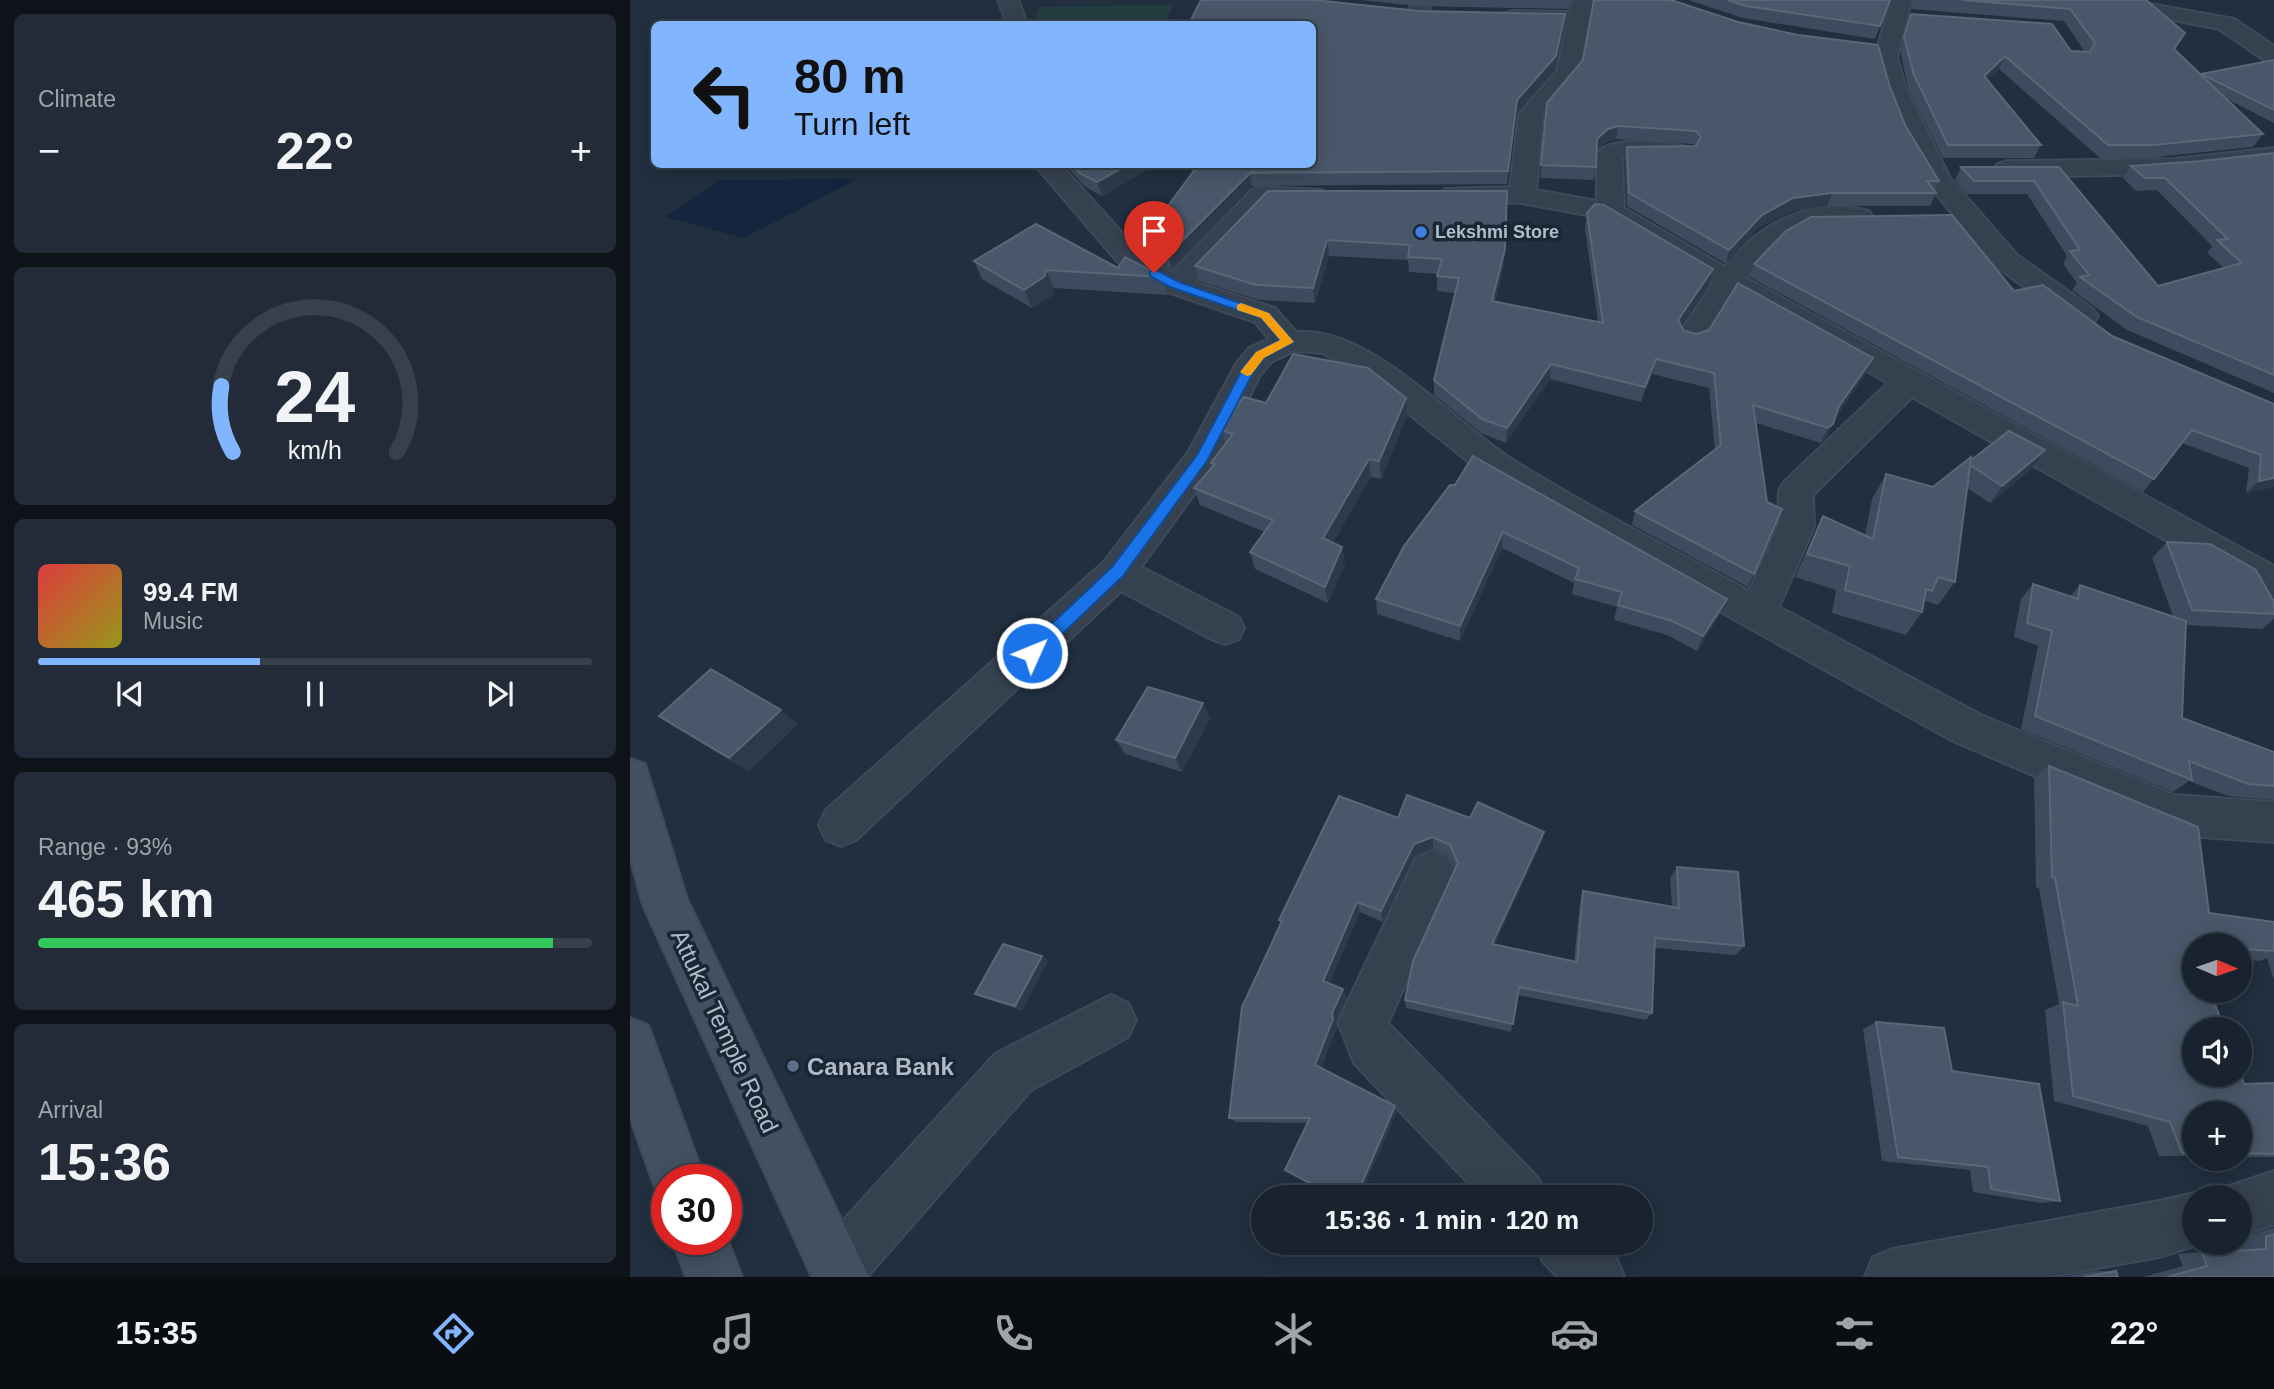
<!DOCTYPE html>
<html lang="en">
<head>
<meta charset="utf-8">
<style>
  body { margin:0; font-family:Helvetica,sans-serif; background:#222b37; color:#f1f3f6; height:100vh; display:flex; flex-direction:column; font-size:26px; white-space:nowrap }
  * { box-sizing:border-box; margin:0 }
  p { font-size:23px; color:#9fa4aa }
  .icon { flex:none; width:38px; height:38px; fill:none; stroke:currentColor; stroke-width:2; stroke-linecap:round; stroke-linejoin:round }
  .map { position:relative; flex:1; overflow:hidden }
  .details { display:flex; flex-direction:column; gap:14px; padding:14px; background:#0e131a; width:630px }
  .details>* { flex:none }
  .guide { position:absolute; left:21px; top:21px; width:665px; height:147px; border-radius:10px; box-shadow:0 4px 18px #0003,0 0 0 2px #37404b; background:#81b6ff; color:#111; overflow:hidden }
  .needle { width:46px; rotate:92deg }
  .tools { position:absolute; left:1552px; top:933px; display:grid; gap:14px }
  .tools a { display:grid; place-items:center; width:70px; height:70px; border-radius:50%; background:#19232f; box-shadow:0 4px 18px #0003,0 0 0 2px #37404b; font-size:35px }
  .speed { position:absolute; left:21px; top:1164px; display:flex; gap:14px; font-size:35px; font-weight:700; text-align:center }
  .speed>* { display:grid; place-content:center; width:91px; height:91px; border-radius:50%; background:#19232f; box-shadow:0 4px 18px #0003,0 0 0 2px #37404b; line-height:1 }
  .speed .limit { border:10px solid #d22; background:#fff; color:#111 }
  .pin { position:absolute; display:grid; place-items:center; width:60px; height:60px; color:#fff; margin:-72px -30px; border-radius:50% 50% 50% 0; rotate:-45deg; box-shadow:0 0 7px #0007 }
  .pin .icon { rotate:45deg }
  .me { position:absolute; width:77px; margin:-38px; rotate:46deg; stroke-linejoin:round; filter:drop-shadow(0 0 5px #0008) }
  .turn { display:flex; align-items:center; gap:24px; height:147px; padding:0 28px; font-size:32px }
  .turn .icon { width:91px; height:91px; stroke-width:2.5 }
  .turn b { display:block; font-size:49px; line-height:60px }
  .big { font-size:52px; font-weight:700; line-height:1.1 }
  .details .widget { flex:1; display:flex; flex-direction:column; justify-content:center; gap:10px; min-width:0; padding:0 24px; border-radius:10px; background:#222b37 }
  .details .dial { align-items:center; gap:0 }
  .dial svg { height:182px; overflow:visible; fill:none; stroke:#37404b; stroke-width:7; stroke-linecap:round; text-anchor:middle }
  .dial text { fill:#f1f3f6; stroke:none }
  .song { display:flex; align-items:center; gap:21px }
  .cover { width:84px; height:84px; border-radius:10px; background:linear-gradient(135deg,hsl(0 70% 55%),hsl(60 70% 35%)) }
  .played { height:7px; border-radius:4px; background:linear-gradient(90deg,#81b6ff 40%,#37404b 40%) }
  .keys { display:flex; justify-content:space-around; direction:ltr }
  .heat { display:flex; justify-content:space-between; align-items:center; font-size:38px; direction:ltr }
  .charge { height:10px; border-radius:5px; background:linear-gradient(90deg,#34c759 93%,#37404b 0) }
  .trip { position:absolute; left:621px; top:1185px; width:402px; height:70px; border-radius:35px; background:#19232f; box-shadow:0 4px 18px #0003,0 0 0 2px #37404b; font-weight:700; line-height:70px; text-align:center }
  .tabs { display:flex; height:112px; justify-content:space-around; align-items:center; background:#0a0e13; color:#9fa4aa }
  .tabs .icon { width:49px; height:49px }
  .tabs .selected { color:#81b6ff }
  .tabs b { font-size:32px; color:#f1f3f6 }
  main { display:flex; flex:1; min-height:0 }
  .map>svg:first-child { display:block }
  .green { fill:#233e40 }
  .water { fill:#13263e }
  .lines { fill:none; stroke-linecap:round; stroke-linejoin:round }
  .street-casing { stroke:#3e4a58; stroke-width:4 }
  .secondary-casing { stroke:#3e4a58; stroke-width:4 }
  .street { fill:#35414f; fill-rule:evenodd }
  .secondary { fill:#435062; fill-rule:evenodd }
  .wall { fill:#3c4b5d }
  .shaded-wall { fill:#2c3b4c }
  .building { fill:#485769; stroke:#596778; stroke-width:2 }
  .route { fill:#1a73e8; stroke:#114b97; stroke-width:2 }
  .slow { fill:#f59e0b }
  .shop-dot { fill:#3f7fe0; stroke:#1a2634; stroke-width:2.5 }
  .service-dot { fill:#5c6f8a; stroke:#1a2634; stroke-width:2.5 }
  .labels { text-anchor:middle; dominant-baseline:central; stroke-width:7; stroke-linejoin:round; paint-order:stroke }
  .far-poi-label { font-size:18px; font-weight:bold; fill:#b1bbca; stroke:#1a2634; text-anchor:start }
  .near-street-label { font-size:24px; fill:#b1bbca; stroke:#1a2634 }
  .near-poi-label { font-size:24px; font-weight:bold; fill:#b1bbca; stroke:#1a2634; text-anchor:start }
</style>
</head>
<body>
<main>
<section class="details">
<div class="widget"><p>Climate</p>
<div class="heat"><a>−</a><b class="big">22°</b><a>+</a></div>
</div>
<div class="widget dial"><svg viewBox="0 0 100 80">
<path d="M14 69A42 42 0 1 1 86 69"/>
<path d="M14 69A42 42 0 0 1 9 40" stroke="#81b6ff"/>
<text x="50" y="56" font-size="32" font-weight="700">24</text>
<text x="50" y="72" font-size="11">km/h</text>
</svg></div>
<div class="widget">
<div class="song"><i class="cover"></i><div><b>99.4 FM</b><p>Music</p></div></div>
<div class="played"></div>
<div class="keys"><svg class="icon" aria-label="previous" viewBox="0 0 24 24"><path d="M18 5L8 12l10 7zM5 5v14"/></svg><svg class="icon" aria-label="pause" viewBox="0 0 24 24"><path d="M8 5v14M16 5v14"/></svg><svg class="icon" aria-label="next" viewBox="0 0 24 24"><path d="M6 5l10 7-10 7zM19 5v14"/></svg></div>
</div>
<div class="widget"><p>Range · 93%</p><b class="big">465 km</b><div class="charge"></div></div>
<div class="widget"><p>Arrival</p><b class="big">15:36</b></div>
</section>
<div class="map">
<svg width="1644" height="1277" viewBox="0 0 1644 1277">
  <rect width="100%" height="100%" fill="#212f3f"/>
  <polygon class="green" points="543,5 535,24 400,24 410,7"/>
  <polygon class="water" points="227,179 114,238 35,217 91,180"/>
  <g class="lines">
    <g class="street-casing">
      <g id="street">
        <polygon points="368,0 388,0 397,24 377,24"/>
        <polygon points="782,0 802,0 796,19 782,19 778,15"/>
        <path d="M 943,0 L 963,0 L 949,72 L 913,115 L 906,190 L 967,201 L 967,154 C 980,135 1035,142 1056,147 L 1059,152 L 1056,157 L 1047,159 L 992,157 L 994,208 L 1095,267 C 1131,221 1181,197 1239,211 L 1243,217 L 1239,223 C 1225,226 1210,224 1195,225 C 1160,226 1136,252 1116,278 L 1644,566 L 1644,599 L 1631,594 L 1282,397 L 1183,495 L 1184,527 L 1149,607 L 1351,715 L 1544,795 L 1644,802 L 1644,842 L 1543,835 L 1323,741 L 1114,625 L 860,479 L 729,374 L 693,353 L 664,351 L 641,362 L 630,375 L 584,467 L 511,567 L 609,617 L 614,628 L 609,639 L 595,644 L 581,639 L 491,591 L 226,840 L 211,846 L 196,840 L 189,825 L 196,810 L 474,562 L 559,451 L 606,364 L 619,348 L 639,339 L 625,322 L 535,291 L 493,268 L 404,164 L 430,164 L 513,256 L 542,272 L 623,189 L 632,187 L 693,190 L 697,196 L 693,202 L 639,203 L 564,282 L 645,308 L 666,332 C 742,326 824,424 886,462 C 961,509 1041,548 1119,591 L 1148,527 L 1149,491 L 1154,482 L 1258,383 L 1103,295 L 1073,344 L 1062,347 L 1051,344 L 1047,337 L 1083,283 L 973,218 L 892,203 L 815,201 L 811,195 L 815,189 L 880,187 L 889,114 L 927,71 L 937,25 L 883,23 L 876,21 L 872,17 L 876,13 L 883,11 L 940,12 Z"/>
        <polygon points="1261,0 1281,0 1267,57 1276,89 1320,178 1387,255 1463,309 1468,316 1463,323 1453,325 1443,323 1367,267 1295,181 1252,89 1245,57"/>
        <polygon points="1520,4 1604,19 1644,46 1644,63 1636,61 1589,29 1513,14 1510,10 1513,6"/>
        <polygon points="1644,148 1644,162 1544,174 1377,177 1368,174 1364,169 1368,164 1377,161 1544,159"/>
        <polygon points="802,851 818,858 825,873 758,1023 908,1178 916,1197 852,1197 724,1063 708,1022 786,858"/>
        <polygon points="481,995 498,1003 506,1020 498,1037 401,1090 237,1277 182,1277 179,1269 187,1249 365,1054"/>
        <polygon points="1644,1171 1644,1225 1610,1235 1610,1197 1587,1197 1591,1189"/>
        <polygon points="1564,1193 1575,1197 1564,1197 1564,1242 1576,1242 1529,1257 1417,1277 1235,1277 1243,1257 1263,1249 1529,1201"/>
        <polygon points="906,1242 972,1242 986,1257 994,1277 928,1277 913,1262"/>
      </g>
    </g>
    <g class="secondary-casing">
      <g id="secondary">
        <polygon points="0,759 15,764 57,899 239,1277 182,1277 13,905 0,857"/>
        <polygon points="0,1018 18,1025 75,1180 37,1180 37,1202 29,1199 0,1117"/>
        <polygon points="96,1236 112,1277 56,1277 42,1239 96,1239"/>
      </g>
    </g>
    <use href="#street" class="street"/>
    <use href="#secondary" class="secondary"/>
  </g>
  <g class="wall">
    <polygon points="729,0 941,0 938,9 789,6"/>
    <polygon points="1058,0 1260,0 1245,39 1113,18"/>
    <polygon points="1283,0 1516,0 1545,50 1571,75 1644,60 1644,123 1595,98 1633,134 1623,147 1516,158 1470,158 1369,69 1357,80 1411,145 1404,158 1313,158 1278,88 1270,50 1281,14 1441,51 1455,52 1434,21 1281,9"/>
    <polygon points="789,11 935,14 934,28 925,70 886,114 877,184 622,186 542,269 516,255 512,241"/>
    <polygon points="953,60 1259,84 1275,125 1309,181 1304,191 1306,193 1300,206 1197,206 1159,212 1128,228 1096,264 997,206 995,160 997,147 1065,146 1063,144 986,139 976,142 967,151 964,180 910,178 917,103"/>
    <polygon points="1644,153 1644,393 1497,330 1442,290 1447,283 1433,264 1437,256 1397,194 1337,194 1325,180 1331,167 1429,167 1528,286 1594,268 1577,253 1582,246 1527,190 1506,191 1493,178 1501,166 1572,161"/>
    <polygon points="434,164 527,164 472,196 454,186"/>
    <polygon points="638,191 874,264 865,302 968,322 955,228 957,213 1079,284 1051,326 1054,331 1067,334 1243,358 1236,373 1205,418 1196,438 1191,443 1126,423 1137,502 1152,509 1118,587 1002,525 1005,511 1085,450 1079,388 1022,374 1011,402 920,379 876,443 851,433 804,395 804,380 825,293 807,291 807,274 779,272 778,260 699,256 685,303 629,300 569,281 565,266"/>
    <polygon points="344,261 488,268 533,277 538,295 424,288 423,295 402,308 352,279"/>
    <polygon points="1124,264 1384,291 1482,336 1644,404 1644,487 1616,493 1619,468 1552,443 1524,479 1513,492 1120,277"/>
    <polygon points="636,403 777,416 751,479 741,477 703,542 712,547 715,563 698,603 625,569 620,552 635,532 570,505 564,488 582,468 581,463 595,444 592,430"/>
    <polygon points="1415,450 1402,468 1360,503 1337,488 1325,582 1308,605 1295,601 1293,603 1292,612 1276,635 1202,613 1206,590 1165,577 1193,516 1235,535 1242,499 1256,474 1303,487 1340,461"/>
    <polygon points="820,485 1090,614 1067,651 1037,635 984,620 987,607 942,594 944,583 872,548 830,641 747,614 746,599"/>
    <polygon points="1537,542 1644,602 1644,619 1632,629 1555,625 1552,718 1644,752 1644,800 1598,796 1559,781 1543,792 1391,729 1408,646 1384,637 1391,599 1403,584 1440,596 1450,585 1543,616 1522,558"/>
    <polygon points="573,703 580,718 552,772 495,754 486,740"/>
    <polygon points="29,716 168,724 119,771 50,730"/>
    <polygon points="1419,766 1579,913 1644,922 1644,980 1637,958 1630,961 1610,959 1610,945 1564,945 1564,990 1614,1084 1644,1083 1644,1157 1610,1157 1610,1113 1564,1113 1564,1156 1529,1156 1518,1126 1424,1101 1415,1010 1429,1004 1409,888 1406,887 1404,778"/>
    <polygon points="768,818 840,818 914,832 911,843 865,944 944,961 950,902 953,891 1042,907 1040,878 1047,867 1114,946 1106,955 1025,948 1022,1013 1016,1020 887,995 881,1032 776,1008 775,1000 825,868 820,857 803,849 785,856 753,922 730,912 699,984 717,998 706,1021 707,1027 691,1068 767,1111 730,1197 706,1197 678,1123 606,1122 599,1118 651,924 649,920"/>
    <polygon points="418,961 392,1010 353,998 345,994"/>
    <polygon points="1246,1022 1322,1071 1430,1201 1410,1203 1343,1192 1340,1170 1252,1161 1233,1029"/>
    <polygon points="1644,1228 1644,1277 1513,1277 1553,1266 1548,1254 1610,1249 1611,1237"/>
    <polygon points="1464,1271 1486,1271 1488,1277 1432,1277"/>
  </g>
  <g class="shaded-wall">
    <polygon points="935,14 934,28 925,70 886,114 877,184 878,171 887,100"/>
    <polygon points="1375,56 1369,69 1348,89 1354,76"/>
    <polygon points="988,126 986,139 976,142 965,152 967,139 978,129"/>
    <polygon points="499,164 527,164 472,196 467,182"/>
    <polygon points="620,173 622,186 542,269 538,255"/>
    <polygon points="1202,193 1197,206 1159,212 1128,228 1096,264 1099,250 1132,215 1163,198"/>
    <polygon points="697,240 699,256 685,303 683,288"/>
    <polygon points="875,249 874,264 861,316 862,301"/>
    <polygon points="1083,269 1079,284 1045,336 1048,320"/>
    <polygon points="416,270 424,288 423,295 402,308 394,290"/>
    <polygon points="1243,358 1236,373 1202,421 1209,406"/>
    <polygon points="1026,359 1022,374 1011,402 1015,387"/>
    <polygon points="921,364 920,379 876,443 877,428"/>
    <polygon points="776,398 777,416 751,479 749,461"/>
    <polygon points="1203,424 1196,438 1191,443 1198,428"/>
    <polygon points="1415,450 1402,468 1360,503 1372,486"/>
    <polygon points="739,459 741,477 696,555 693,538"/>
    <polygon points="1644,478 1644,487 1616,493 1629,481"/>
    <polygon points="873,532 872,548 830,641 830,626"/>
    <polygon points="712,547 715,563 698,603 695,587"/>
    <polygon points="1097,599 1090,614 1067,651 1073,636"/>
    <polygon points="573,703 580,718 552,772 545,758"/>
    <polygon points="151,710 168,724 119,771 99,758"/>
    <polygon points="914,832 911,843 861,953 862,944"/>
    <polygon points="803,837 803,849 785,856 753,922 751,911 784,844"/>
    <polygon points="727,902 730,912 697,989 693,981"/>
    <polygon points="412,956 418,961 392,1010 385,1006"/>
    <polygon points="713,989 717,998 706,1021 707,1027 690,1072 685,1065 702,1013"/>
    <polygon points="765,1106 767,1111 730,1197 726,1197"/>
  </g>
  <g class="building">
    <polygon points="571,0 684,0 789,11 935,14 926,56 887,100 878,171 620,173 538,255 512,241 569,164 682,164 682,24 559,24"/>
    <polygon points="964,0 1041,0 1108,22 1168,35 1248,45 1259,84 1275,125 1309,181 1297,181 1306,193 1202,193 1163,198 1132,215 1099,250 999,193 997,147 1066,146 1071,137 1066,131 988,126 978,129 967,139 966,167 911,165 917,103 953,60"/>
    <polygon points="1098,0 1260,0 1250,26 1116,6"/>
    <polygon points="1332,0 1516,0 1555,33 1544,49 1633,134 1524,145 1478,145 1375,56 1354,76 1411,145 1318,145 1284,75 1274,37 1281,14 1422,24 1441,51 1460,52 1465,43 1440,9"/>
    <polygon points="1644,60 1644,110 1571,74"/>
    <polygon points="1644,153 1644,375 1507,317 1450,277 1459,275 1440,251 1450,250 1404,181 1344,181 1331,167 1429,167 1528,286 1612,263 1587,240 1598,239 1535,178 1515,178 1501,166 1572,161"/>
    <polygon points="442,164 499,164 467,182 449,173"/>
    <polygon points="638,191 877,191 875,249 862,301 973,323 957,213 965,204 974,205 1083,269 1048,320 1054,331 1067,334 1079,330 1108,283 1243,358 1209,406 1203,424 1198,428 1123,405 1137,502 1152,509 1124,574 1005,511 1091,445 1084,373 1026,359 1015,387 921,364 877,428 852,419 804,380 829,278 807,276 812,259 778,257 780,245 697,240 683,288 626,285 565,266"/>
    <polygon points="1322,215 1384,291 1413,285 1482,336 1644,404 1644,478 1629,481 1631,455 1562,430 1524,479 1124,264 1156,231 1181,217"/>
    <polygon points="406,224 488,268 495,257 533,277 416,270 415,276 394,290 344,261"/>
    <polygon points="663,354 738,368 776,398 749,461 739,459 693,538 712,547 695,587 620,552 643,520 564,488 585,464 581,463 603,434 592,430 600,414 614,397 636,403"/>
    <polygon points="1379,431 1415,450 1372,486 1340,465 1340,461"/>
    <polygon points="843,456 1097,599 1073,636 1042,621 988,605 992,592 945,579 949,568 873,532 830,626 746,599 774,546 820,485 825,485"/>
    <polygon points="1341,457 1325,582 1308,577 1302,591 1296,589 1292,612 1215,590 1220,566 1177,554 1193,516 1243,539 1256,474 1303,487"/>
    <polygon points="1537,542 1580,544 1626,570 1644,602 1644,614 1562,610"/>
    <polygon points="1403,584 1448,599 1450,585 1556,621 1552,718 1644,752 1644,786 1618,784 1559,761 1562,780 1405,716 1422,631 1397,623"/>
    <polygon points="81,669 151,710 99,758 29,716"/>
    <polygon points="518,687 573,703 545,758 486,740"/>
    <polygon points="1419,766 1568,827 1579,913 1644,922 1644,951 1610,949 1610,945 1564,945 1564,990 1580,990 1594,1029 1564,1029 1564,1074 1610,1074 1610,1072 1614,1084 1644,1083 1644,1154 1610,1153 1610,1113 1564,1113 1564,1153 1552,1153 1540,1122 1443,1096 1433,1002 1448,1006 1425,878 1422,877"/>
    <polygon points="777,795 840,818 848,802 914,832 862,944 947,962 953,891 1049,908 1047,867 1108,872 1114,946 1025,938 1022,1013 889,987 883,1024 775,1000 783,961 828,863 820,845 803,837 784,844 751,911 727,902 693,981 713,989 702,1013 703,1019 685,1065 765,1106 726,1197 706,1197 655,1170 680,1118 599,1118 612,1007 652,921 649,920 709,796 768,818"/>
    <polygon points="373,944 412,956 385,1006 345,994"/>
    <polygon points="1246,1022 1314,1028 1322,1071 1409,1084 1430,1201 1361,1189 1358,1167 1268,1157"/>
    <polygon points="1644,1234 1644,1277 1537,1277 1577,1266 1572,1253 1636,1249 1636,1237"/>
    <polygon points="1486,1271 1488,1277 1454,1277"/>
  </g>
  <polygon class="route" points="520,271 528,271 549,282 639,313 664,342 634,358 623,373 577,461 493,576 407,658 396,658 394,653 396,648 482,567 567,455 613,368 626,352 650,340 631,318 540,287 520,276"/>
  <polygon class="slow" points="611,303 639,313 664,342 634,358 621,375 617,376 610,372 626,352 650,340 631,318 607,310 607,305"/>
  <circle class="shop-dot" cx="791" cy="232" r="7"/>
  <circle class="service-dot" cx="163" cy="1066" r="7"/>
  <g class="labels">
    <g class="far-poi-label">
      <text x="805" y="232">Lekshmi Store</text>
    </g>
    <g class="near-street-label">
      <text transform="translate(95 1031) rotate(65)">Attukal Temple Road</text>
    </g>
    <g class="near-poi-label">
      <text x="177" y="1066">Canara Bank</text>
    </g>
  </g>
</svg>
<div class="tools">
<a><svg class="needle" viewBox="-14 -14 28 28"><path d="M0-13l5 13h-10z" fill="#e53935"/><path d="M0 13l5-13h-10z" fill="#9fa4aa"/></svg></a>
<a><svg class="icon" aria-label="sound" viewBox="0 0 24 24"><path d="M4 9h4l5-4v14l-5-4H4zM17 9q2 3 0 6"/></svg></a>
<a>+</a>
<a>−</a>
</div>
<div class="speed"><div class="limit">30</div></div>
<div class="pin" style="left:524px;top:273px;background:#d93025"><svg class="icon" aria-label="arrive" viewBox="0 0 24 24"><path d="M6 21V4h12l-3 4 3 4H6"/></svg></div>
<svg class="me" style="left:402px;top:653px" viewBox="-20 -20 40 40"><circle r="17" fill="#1a73e8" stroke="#fff" stroke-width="3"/><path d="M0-11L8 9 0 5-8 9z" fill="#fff"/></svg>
<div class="trip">15:36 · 1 min · 120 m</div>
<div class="guide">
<div class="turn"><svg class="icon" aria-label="left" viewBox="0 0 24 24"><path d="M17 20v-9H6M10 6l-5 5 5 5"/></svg><div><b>80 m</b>Turn left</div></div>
</div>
</div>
</main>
<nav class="tabs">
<b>15:35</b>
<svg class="icon selected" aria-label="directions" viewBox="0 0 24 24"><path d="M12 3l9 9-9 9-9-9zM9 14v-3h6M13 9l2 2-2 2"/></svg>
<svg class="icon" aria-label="music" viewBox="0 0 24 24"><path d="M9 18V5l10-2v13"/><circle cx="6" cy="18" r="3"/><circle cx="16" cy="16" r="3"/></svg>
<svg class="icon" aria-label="phone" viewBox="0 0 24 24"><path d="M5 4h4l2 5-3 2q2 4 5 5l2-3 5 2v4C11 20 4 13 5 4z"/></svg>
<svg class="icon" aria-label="climate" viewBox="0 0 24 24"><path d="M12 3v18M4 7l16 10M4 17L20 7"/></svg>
<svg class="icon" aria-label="car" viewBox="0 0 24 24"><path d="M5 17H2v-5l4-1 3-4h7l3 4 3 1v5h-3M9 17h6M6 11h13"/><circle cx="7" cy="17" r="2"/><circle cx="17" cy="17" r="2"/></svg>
<svg class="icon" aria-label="filters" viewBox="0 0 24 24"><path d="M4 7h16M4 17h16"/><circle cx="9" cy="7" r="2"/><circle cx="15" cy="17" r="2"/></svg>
<b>22°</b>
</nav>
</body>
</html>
